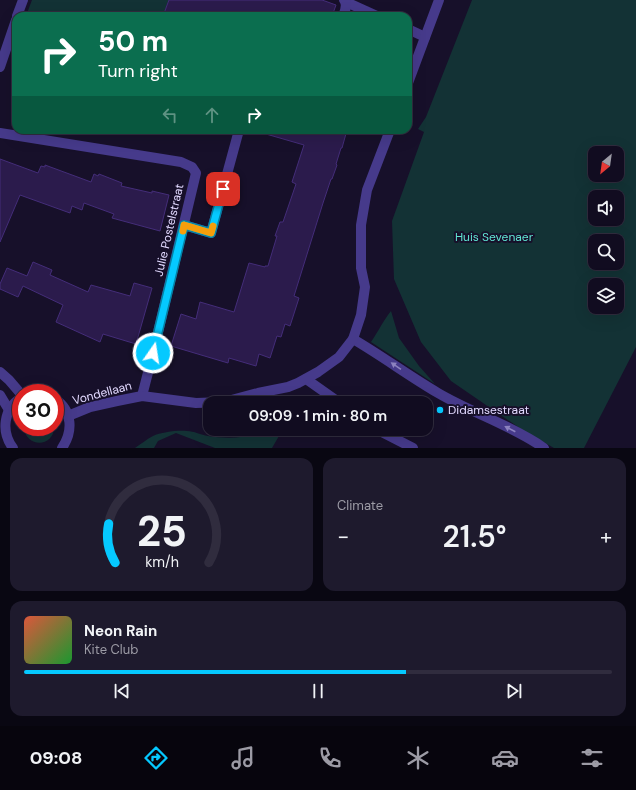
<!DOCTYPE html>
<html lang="en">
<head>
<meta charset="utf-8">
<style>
  body { margin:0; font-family:"DM Sans",sans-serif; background:#1e1a2d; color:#f1f3f6; height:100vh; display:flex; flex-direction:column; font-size:15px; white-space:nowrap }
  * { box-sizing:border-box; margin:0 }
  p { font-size:13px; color:#9c9ba5 }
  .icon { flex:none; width:22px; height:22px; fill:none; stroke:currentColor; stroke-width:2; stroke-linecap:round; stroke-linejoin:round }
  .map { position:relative; height:448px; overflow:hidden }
  .drawer { display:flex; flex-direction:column; gap:10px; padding:10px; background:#090712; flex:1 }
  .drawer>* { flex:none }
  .guide { position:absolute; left:12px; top:12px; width:400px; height:122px; border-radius:12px; box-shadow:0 4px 16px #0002,0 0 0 1px #302c3e; background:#0b6e4f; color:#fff; overflow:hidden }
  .needle { width:26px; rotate:209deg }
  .controls { position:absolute; left:588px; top:146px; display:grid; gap:8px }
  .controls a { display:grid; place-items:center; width:36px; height:36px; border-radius:8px; background:#110c20; box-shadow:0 4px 16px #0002,0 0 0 1px #302c3e; font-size:20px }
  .speed { position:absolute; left:12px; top:384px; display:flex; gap:8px; font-size:20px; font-weight:700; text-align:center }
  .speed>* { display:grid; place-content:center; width:52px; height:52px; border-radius:50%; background:#110c20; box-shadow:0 4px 16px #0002,0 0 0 1px #302c3e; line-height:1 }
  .speed .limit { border:6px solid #d22; background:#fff; color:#111 }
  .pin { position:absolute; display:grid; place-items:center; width:34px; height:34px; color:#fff; margin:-17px; border-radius:8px; box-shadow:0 2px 6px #0006 }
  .me { position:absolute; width:44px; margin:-22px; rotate:13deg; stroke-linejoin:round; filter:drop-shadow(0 0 3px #0008) }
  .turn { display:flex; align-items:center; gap:14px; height:84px; padding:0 20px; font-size:18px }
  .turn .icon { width:52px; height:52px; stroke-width:2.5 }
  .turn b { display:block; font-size:28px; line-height:34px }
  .lanes { display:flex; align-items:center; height:38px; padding:0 20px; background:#0003; justify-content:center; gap:20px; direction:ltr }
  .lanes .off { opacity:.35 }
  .big { font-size:30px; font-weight:600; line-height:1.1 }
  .drawer .widget { flex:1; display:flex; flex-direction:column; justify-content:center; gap:6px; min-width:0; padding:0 14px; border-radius:12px; background:#1e1a2d }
  .drawer .dial { align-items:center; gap:0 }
  .dial svg { height:104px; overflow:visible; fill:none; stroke:#302c3e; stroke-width:7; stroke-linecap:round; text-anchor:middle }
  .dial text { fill:#f1f3f6; stroke:none }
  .song { display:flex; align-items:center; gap:12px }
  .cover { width:48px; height:48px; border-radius:6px; background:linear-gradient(135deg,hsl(10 70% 55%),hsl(130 70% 35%)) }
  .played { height:4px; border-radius:2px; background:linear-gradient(90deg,#05c9ff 65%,#302c3e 65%) }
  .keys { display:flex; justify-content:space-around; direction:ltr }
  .heat { display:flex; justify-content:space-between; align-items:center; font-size:22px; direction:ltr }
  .drawer .tiles { flex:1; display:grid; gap:10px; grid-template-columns:1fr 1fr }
  .widget:last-child { grid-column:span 2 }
  .trip { position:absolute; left:203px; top:396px; width:230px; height:40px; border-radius:12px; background:#110c20; box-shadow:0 4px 16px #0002,0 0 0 1px #302c3e; font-weight:600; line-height:40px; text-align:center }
  .dock { display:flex; height:64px; justify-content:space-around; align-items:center; background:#07050d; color:#9c9ba5 }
  .dock .icon { width:28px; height:28px }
  .dock .active { color:#05c9ff }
  .dock b { font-size:18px; color:#f1f3f6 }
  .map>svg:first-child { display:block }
  .green { fill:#133235; fill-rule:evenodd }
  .building { fill:#2b1b4c; stroke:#442d79 }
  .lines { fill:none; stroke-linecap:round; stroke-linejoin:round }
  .minor { stroke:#463a8b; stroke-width:10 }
  .oneway { fill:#8c82bf }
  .route-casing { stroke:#0383a6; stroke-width:10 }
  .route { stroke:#05c9ff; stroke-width:7 }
  .slow { stroke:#f59e0b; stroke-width:7 }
  .poi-dot { fill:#05c9ff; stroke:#17102a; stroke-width:1.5 }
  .labels { text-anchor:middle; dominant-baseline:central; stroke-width:4; stroke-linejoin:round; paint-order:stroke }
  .street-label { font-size:12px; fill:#e2d9ff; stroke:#17102a }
  .park-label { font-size:12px; fill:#60e4d2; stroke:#17102a }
  .poi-label { font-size:12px; fill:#e2d9ff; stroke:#17102a; text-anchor:start }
</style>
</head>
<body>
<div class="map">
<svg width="636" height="448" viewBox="0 0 636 448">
  <rect width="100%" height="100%" fill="#17102a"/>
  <g class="green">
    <polygon points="32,0 169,0 163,16 26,16"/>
    <path d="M 472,0 L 636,0 L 636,347 L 584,448 L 554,448 L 524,431 L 451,381 L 421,342 L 394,279 L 392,221 L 424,132 L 418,129 L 426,117 ZM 595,153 L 617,153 L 617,175 L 595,175 ZM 595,197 L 617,197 L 617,219 L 595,219 ZM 595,241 L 617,241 L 617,263 L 595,263 ZM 595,285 L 617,285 L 617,307 L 595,307 Z"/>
    <path d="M 391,311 L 399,338 L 419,366 L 435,384 L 371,342 C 378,332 383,321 391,311 Z"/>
    <path d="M 24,427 L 54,427 C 54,448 25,448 24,427 Z"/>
    <path d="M 266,429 L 283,429 L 272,448 L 215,448 L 176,433 L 158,441 L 154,448 L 135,448 C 141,444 147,439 153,436 C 161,432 178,430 187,431 C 194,431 201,435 208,436 C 227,439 249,439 266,429 Z"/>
  </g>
  <g class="building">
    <polygon points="169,0 322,0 336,5 332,16 163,16"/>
    <polygon points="267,130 347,130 342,148 341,148 336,164 337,165 332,179 331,179 323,203 294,296 299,298 290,326 285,324 281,337 277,336 270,358 259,354 256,366 229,358 228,363 171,346 181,314 196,319 200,302 234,312 249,263 265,267 265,266 268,266 277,236 275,236 280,222 283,222 296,184 292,182 304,145 266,134"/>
    <polygon points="0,159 38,173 41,166 45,167 45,165 91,182 94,174 98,176 99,174 122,183 121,186 152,193 152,191 169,195 160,231 112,218 114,214 84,203 82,210 72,206 70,213 20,195 0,242"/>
    <polygon points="33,262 52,270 50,275 88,292 91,285 130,296 134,283 152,288 136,344 103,334 100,342 56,322 63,305 23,286 18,297 0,289 0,284 7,268 27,276"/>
  </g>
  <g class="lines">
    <g class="minor">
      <polyline points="346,2 377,16"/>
      <polyline points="17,16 23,0"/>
      <path d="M 343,16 C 345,11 348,5 344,0"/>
      <polyline points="408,29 425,37"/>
      <polyline points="0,67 16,20"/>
      <polyline points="408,83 439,0"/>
      <polyline points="0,133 181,162 192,167 196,173 153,353 142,396"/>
      <polyline points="184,225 211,233 239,130"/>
      <path d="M 353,339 C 382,356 409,376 438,393 C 472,413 511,425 544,448"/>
      <polyline points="0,372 9,380 21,394"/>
      <polyline points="306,379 340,403"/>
      <polyline points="0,395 9,410"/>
      <path d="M 55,399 C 73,411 73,432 62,448"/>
      <polyline points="68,416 90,407 117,401 142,396 196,403 224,402 258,393 288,387 298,383 318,372 339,357 353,339 361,315 365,287 361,268 361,225 367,190 390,130"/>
      <polyline points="376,429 413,448"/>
      <path d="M 13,448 C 1,432 3,409 21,398"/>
    </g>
  </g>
  <defs><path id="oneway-solid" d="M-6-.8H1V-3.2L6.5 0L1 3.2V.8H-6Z"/></defs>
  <g class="oneway">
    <use href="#oneway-solid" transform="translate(396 366) rotate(-146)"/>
    <use href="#oneway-solid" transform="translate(510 429) rotate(-153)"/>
  </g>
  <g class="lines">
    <g class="route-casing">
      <polyline id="route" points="153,353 184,225 211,233 223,189"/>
    </g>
    <use href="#route" class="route"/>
    <polyline class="slow" points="183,231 184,225 211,233 213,226"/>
  </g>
  <circle class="poi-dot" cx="440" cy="410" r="4"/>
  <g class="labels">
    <g class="street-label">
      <text transform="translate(169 230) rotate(-77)">Julie Postelstraat</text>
      <text transform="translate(102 393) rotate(-15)">Vondellaan</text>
    </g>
    <g class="park-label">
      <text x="494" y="237">Huis Sevenaer</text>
    </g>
    <g class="poi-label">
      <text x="448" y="410">Didamsestraat</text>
    </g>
  </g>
</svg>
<div class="controls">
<a><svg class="needle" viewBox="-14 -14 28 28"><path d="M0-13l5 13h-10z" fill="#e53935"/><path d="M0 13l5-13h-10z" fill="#9c9ba5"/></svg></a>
<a><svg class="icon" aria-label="sound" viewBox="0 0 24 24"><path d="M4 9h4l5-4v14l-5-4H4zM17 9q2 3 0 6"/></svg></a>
<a><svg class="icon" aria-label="search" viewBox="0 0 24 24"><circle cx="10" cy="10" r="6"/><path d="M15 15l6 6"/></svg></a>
<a><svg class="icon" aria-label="layers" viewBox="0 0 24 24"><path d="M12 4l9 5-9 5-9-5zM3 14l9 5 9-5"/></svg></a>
</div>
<div class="speed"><div class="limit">30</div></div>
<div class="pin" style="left:223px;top:189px;background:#d93025"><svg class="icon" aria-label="arrive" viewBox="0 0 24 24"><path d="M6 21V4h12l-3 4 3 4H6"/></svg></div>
<svg class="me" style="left:153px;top:353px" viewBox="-20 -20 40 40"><circle r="17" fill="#05c9ff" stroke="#fff" stroke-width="3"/><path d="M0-11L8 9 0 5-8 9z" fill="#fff"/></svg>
<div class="trip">09:09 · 1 min · 80 m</div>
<div class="guide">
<div class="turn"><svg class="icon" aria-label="right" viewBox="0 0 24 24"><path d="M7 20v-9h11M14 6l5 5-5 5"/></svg><div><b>50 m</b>Turn right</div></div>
<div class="lanes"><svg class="icon off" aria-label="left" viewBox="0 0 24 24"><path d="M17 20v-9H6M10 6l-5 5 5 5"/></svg><svg class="icon off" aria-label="ahead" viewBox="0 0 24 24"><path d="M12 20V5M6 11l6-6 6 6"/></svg><svg class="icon" aria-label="right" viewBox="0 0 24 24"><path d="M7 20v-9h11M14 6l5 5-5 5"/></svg></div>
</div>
</div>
<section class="drawer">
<div class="tiles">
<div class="widget dial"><svg viewBox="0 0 100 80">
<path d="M14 69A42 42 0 1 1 86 69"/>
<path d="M14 69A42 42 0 0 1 9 39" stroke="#05c9ff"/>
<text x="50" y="56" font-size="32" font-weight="700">25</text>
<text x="50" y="72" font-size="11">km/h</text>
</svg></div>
<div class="widget"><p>Climate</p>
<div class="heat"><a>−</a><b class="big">21.5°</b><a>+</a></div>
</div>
<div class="widget">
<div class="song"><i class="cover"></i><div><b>Neon Rain</b><p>Kite Club</p></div></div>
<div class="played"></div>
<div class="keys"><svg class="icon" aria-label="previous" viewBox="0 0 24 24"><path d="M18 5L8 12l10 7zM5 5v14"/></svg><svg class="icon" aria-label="pause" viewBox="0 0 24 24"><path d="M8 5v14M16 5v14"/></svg><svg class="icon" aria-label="next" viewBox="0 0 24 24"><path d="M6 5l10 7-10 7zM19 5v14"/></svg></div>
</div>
</div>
</section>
<nav class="dock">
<b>09:08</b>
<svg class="icon active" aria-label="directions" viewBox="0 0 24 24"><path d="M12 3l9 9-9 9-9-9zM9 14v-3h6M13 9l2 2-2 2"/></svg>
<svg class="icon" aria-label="music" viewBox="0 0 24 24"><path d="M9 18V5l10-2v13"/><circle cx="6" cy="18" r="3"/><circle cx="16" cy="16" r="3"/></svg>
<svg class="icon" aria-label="phone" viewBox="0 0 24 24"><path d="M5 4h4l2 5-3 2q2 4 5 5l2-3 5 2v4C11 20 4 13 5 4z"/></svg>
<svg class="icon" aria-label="climate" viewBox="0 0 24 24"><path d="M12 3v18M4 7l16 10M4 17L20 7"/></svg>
<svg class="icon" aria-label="car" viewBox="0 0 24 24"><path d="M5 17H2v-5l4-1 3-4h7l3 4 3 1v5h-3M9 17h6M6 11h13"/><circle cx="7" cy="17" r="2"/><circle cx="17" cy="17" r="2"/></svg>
<svg class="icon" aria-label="filters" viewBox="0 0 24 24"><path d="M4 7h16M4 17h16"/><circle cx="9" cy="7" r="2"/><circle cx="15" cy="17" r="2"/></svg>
</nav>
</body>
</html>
